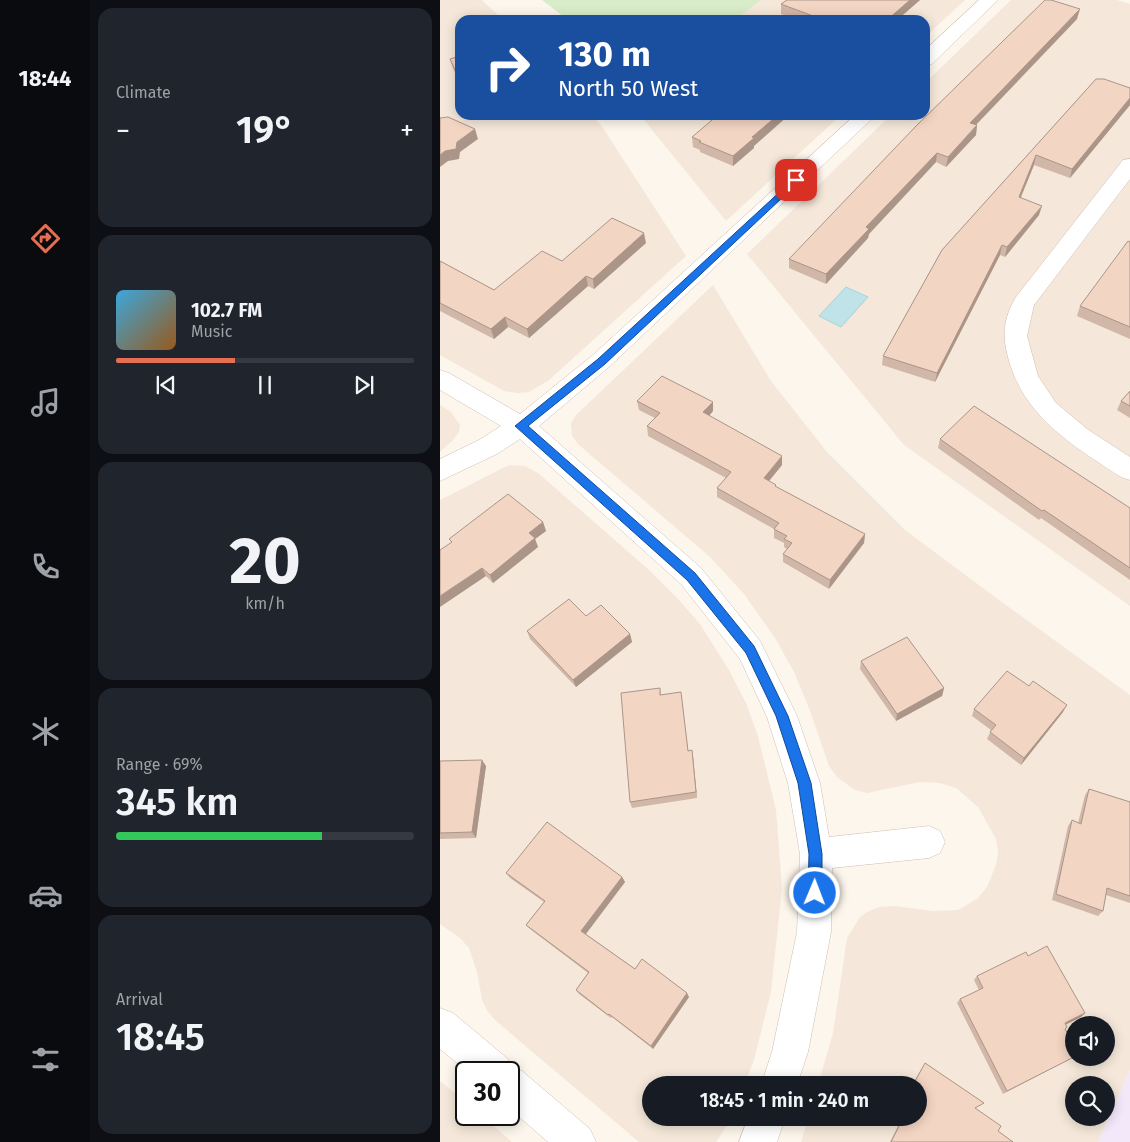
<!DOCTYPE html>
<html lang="en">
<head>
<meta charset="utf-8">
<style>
  body { margin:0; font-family:"Fira Sans",sans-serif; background:#20242c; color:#f1f3f6; height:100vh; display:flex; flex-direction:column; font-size:19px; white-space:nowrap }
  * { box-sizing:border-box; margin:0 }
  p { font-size:16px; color:#9ea1a6 }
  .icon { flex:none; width:28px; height:28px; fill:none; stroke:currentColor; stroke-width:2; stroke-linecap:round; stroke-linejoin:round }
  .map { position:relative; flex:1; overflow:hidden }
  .sheet { display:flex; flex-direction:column; gap:8px; padding:8px; background:#0d0f14; width:350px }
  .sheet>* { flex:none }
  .guide { position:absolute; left:15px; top:15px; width:475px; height:105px; border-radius:15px; box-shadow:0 2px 12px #0003; background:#1a4fa0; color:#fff; overflow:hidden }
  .fabs { position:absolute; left:625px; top:1016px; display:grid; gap:10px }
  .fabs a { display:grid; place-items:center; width:50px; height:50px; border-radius:50%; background:#171b24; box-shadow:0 2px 12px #0003; font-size:25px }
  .speed { position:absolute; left:15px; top:1061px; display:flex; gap:10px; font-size:25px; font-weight:700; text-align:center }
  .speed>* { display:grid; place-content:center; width:65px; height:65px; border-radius:50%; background:#171b24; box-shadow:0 2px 12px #0003; line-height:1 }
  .speed .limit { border:2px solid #111; border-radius:8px; background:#fff; color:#111 }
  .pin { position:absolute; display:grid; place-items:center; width:42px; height:42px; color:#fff; margin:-21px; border-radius:10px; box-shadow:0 2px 8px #0006 }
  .me { position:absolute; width:55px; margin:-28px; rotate:1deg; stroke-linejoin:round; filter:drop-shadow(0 0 4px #0008) }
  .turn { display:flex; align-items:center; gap:18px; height:105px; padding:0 20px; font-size:22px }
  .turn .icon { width:65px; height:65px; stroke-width:2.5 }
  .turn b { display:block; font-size:35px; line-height:42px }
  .big { font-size:38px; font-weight:600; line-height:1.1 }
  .sheet .card { flex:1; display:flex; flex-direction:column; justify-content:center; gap:8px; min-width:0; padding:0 18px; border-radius:15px; background:#20242c }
  .sheet .dial { align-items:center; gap:0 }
  .dial b { font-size:65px; line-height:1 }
  .song { display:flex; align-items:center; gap:15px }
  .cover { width:60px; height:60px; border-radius:8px; background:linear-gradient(135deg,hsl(200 70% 55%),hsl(30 70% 35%)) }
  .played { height:5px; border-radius:2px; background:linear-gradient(90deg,#e76f51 40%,#363941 40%) }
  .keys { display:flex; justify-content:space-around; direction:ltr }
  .heat { display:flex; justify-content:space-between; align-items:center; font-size:28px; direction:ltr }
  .charge { height:8px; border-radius:4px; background:linear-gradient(90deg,#34c759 69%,#363941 0) }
  .trip { position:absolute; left:202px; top:1076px; width:285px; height:50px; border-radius:25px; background:#171b24; box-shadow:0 2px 12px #0003; font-weight:600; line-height:50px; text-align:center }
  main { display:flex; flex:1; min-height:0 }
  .menu { display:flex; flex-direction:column; width:90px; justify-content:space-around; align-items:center; background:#090b0e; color:#9ea1a6 }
  .menu .icon { width:35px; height:35px }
  .menu .on { color:#e76f51 }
  .menu b { font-size:22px; color:#f1f3f6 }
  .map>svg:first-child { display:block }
  .residential { fill:#f5e8da; fill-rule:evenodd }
  .education { fill:#f3e8fa }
  .green { fill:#d8ecc9 }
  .water { fill:#bfe3e8; stroke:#a5d3da }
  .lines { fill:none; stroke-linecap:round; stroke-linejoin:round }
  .minor-casing { stroke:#d1beb0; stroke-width:1 }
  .minor { fill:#fff; fill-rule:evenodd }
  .wall { fill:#d1b7a8 }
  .shaded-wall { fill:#aa9588 }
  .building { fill:#f3d5c3; stroke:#aa9588 }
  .route { fill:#1a73e8; stroke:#114b97 }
</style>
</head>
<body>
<main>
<nav class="menu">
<b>18:44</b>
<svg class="icon on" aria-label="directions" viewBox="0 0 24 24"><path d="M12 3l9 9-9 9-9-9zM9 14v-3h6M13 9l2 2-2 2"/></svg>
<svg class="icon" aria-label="music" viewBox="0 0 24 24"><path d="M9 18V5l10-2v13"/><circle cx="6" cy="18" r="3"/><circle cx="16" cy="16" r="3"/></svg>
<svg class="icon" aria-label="phone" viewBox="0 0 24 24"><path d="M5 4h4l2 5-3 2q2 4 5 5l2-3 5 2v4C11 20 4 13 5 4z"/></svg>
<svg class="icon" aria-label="climate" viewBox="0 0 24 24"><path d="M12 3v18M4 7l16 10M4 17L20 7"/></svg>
<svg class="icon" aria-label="car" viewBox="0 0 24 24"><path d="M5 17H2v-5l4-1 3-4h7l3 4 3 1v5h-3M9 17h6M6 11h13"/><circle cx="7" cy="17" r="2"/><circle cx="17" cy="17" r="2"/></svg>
<svg class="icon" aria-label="filters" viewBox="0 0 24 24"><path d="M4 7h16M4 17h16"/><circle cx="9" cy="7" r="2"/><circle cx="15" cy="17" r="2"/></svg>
</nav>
<section class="sheet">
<div class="card"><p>Climate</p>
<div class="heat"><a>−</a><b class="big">19°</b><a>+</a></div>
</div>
<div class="card">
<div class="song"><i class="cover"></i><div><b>102.7 FM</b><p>Music</p></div></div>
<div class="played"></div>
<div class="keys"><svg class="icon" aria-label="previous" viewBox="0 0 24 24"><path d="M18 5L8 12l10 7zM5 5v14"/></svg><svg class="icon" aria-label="pause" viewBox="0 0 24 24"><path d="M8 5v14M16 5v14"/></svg><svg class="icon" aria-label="next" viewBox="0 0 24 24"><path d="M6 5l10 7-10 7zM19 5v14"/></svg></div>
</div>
<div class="card dial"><b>20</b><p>km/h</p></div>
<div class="card"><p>Range · 69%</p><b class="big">345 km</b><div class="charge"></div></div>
<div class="card"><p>Arrival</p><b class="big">18:45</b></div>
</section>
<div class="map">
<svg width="690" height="1142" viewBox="0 0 690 1142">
  <rect width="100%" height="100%" fill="#fdf6ec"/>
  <g class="residential">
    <polygon points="0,0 42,0 63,20 20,20 20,115 151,115 161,125 246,256 109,380 89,392 77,393 64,391 0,355"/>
    <polygon points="321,0 525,0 485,37 485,20 295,20"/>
    <polygon points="571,0 677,0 690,4 690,606 464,445 307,254 451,115 485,115 485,83"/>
    <polygon points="200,115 401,115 286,221"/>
    <path d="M 273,285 L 331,381 L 387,452 L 465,530 L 559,600 L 690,695 L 690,1070 L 658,1142 L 361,1142 L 368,1118 L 479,1118 L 479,1085 L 378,1085 L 393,1033 L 407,938 L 420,917 L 427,912 L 439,907 L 455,906 L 493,911 L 518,910 L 525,906 L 538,898 L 547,887 L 556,865 L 558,852 L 556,839 L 538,807 L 516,788 L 499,783 L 480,782 L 427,793 L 415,790 L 397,777 L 389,766 L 369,708 L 354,672 L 335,638 L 304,594 L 270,557 L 139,445 L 132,436 L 131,423 L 136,415 ZM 634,1025 L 666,1025 L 666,1058 L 634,1058 ZM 634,1085 L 666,1085 L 666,1118 L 634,1118 Z"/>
    <polygon points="0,405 11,412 20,425 19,432 13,440 0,452"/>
    <polygon points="69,465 85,466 98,473 208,569 238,599 260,624 289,670 306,703 318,736 336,810 342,888 331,992 314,1060 304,1085 211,1085 211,1118 292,1118 276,1142 199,1142 56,1021 48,1012 42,1000 37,972 29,948 20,938 0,924 0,500"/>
    <polygon points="0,1081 26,1102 26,1115 41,1115 72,1142 0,1142"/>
  </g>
  <polygon class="education" points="690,1070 690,1142 658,1142"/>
  <polygon class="green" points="102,0 321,0 295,20 128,20"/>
  <polygon class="water" points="406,287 428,297 401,327 379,316"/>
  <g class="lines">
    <g class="minor-casing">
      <g id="minor">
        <polygon points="539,0 558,0 492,64 485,66 485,50"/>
        <polygon points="415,115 436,115 169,367 99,426 261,568 320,641 357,716 380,783 389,837 489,826 500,831 505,842 500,853 489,858 392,868 391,932 368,1052 357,1085 321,1085 332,1052 357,932 360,854 348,783 327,717 300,659 241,584 80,439 57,454 0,481 0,459 39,440 61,426 0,390 0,370 9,373 80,414 153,355"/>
        <path d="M 690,159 L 690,179 L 594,305 L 587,336 L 598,376 L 616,403 L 647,429 L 690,457 L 690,480 L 681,477 C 635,447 587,419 570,364 C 562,338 562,321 576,297 L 683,160 Z"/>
        <polygon points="0,1008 13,1013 68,1059 71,1067 82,1071 150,1129 156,1142 108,1142 69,1108 69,1072 28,1072 0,1049"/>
        <polygon points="308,1118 345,1118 337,1142 299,1142"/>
      </g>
    </g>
    <use href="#minor" class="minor"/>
  </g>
  <g class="wall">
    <polygon points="347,0 480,0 457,20 357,20 341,14 341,4"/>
    <polygon points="637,19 536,125 537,125 536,135 506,167 496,162 429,234 428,238 386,284 349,268 349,259"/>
    <polygon points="20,56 20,84 13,68 10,59"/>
    <polygon points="656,79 690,88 690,105 630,178 594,165 581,197 599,215 565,257 560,255 495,382 442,365 443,356 502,250"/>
    <polygon points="252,137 314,146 314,148 293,166 260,152 260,150 253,147"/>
    <polygon points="690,242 690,339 637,316 640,306"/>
    <polygon points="206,243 154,289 148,286 89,338 68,327 54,339 0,311 0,261 54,290 122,261"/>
    <polygon points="690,391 690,418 677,410 681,401"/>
    <polygon points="197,401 273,411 269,416 342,465 329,481 336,487 425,534 424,543 389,589 343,562 343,554 347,549 344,547 344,543 334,538 334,529 277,497 277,488 286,478 208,436 207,426 215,418 199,410"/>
    <polygon points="500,439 690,508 690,580 601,518 599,520 498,448"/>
    <polygon points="103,522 106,531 95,539 98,547 53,583 11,542 9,539"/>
    <polygon points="146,616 190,634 192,642 136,687 90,639 87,631"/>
    <polygon points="421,661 504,688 502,696 456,721 420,669"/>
    <polygon points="220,688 221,695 242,700 248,750 253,757 257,798 192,808 190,802"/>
    <polygon points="534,709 623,712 581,765 547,739 551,730 532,716"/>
    <polygon points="0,761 46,766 36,838 0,839"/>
    <polygon points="649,789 690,802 690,903 666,895 663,911 658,916 612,900 628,826 632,820 638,823 645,795"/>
    <polygon points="66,873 182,877 185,882 146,934 195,969 249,997 213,1049 172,1017 171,1018 139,994 136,990 148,973 90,929 86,925 104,902 70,878"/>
    <polygon points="588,956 645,1013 641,1017 626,1024 625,1029 634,1044 634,1057 563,1094 517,1003 520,999 539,990 534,980 537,976"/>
    <polygon points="485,1063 541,1105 535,1108 558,1131 573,1142 450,1142 462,1118 479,1118 479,1085 472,1085"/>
  </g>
  <g class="shaded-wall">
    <polygon points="470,0 480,0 457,20 447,20"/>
    <polygon points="640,9 637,19 528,133 530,123"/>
    <polygon points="690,98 690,105 630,178 632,169"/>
    <polygon points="338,115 349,115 314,146 314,148 293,166 293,156 312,137"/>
    <polygon points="537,125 536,135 506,167 508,157"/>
    <polygon points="35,129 38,139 20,152 19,159 8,161 0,167 0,155"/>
    <polygon points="497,153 496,162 429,234 428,238 386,284 386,274 426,227"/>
    <polygon points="596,155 594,165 577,206 579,197"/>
    <polygon points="602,206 599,215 565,257 567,247"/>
    <polygon points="204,233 206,243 154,289 153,279"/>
    <polygon points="562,245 560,255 495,382 497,373"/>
    <polygon points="146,276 148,286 89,338 87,329"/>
    <polygon points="65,317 68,327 54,339 51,329"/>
    <polygon points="273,402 273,411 264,422 263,412"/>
    <polygon points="342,456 342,465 324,487 324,478"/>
    <polygon points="103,522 106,531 95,539 98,547 53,583 50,575 89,533"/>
    <polygon points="425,534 424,543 389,589 390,580"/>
    <polygon points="42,568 46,576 0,607 0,596"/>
    <polygon points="190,634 192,642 136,687 133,680"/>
    <polygon points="504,688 502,696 456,721 457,714"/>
    <polygon points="627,705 623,712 581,765 584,758"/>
    <polygon points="252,750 253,757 257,798 256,792"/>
    <polygon points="42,760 46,766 36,838 32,832"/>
    <polygon points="182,877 185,882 145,935 141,931"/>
    <polygon points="247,993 249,997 213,1049 211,1046"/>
    <polygon points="645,1013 641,1017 621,1027 625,1023"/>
  </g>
  <g class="building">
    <polygon points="347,0 470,0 447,20 380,20 381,19 341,4"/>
    <polygon points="605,0 611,0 640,9 530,123 537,125 508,157 497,153 426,227 429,229 386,274 349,259 477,125"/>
    <polygon points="20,56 20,81 10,59"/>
    <polygon points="656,79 664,79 690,88 690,98 632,169 596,155 579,197 602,206 567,247 562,245 497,373 443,356 502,250"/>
    <polygon points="278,115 338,115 312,137 314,138 293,156 259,142 261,141 252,137"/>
    <polygon points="8,117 35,129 17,142 16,149 5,151 0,155 0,118"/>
    <polygon points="172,218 204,233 153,279 146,276 87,329 65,317 51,329 0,303 0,261 54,290 102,251 122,261"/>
    <polygon points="688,241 690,242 690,327 640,306"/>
    <polygon points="222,376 273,402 263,412 342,456 324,478 336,485 335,486 425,534 390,580 343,554 352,543 344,539 347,536 334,529 339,523 277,488 291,472 207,426 220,413 197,401"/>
    <polygon points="690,391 690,406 681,401"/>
    <polygon points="534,406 690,508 690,568 604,510 602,511 500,439"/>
    <polygon points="68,494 103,522 89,533 95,538 50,575 42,568 0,596 0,550 12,542 9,539"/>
    <polygon points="129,599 146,616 161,605 190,634 133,680 87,631"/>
    <polygon points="467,637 504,688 457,714 421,661"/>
    <polygon points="567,671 589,686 593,681 627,705 584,758 550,732 556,725 534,709"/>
    <polygon points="220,688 220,695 241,692 248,751 252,750 256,792 190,802 181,693"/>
    <polygon points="42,760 32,832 0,833 0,761"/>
    <polygon points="649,789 690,802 690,896 667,888 663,911 616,894 632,820 641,824"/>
    <polygon points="107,822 182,877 141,931 195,969 202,959 247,993 211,1046 169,1014 168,1015 136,990 149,972 86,925 105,901 66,873"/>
    <polygon points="607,946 645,1013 625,1023 627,1027 625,1029 634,1044 634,1057 567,1091 520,999 543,988 537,976 586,952 588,956"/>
    <polygon points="485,1063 544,1103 535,1108 561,1126 558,1131 573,1142 451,1142 463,1118 479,1118 479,1085 473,1085"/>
  </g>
  <polygon class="route" points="356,177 361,180 359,182 165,364 88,426 255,573 314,646 348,716 371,783 382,854 382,893 380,898 375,900 370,898 368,893 369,854 358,783 336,716 306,653 247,580 75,426 158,359"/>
</svg>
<div class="fabs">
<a><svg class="icon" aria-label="sound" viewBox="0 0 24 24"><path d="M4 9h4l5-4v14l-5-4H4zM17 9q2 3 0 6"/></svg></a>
<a><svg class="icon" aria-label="search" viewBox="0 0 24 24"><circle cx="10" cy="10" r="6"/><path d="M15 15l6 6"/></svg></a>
</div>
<div class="speed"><div class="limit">30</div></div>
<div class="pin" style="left:356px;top:180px;background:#d93025"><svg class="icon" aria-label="arrive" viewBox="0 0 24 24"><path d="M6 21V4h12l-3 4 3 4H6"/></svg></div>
<svg class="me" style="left:375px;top:893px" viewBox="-20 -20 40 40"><circle r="17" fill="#1a73e8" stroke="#fff" stroke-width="3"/><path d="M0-11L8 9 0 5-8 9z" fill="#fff"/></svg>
<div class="trip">18:45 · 1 min · 240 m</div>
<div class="guide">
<div class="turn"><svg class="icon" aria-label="right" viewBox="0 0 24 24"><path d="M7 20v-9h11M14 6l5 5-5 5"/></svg><div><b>130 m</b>North 50 West</div></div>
</div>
</div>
</main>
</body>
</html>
